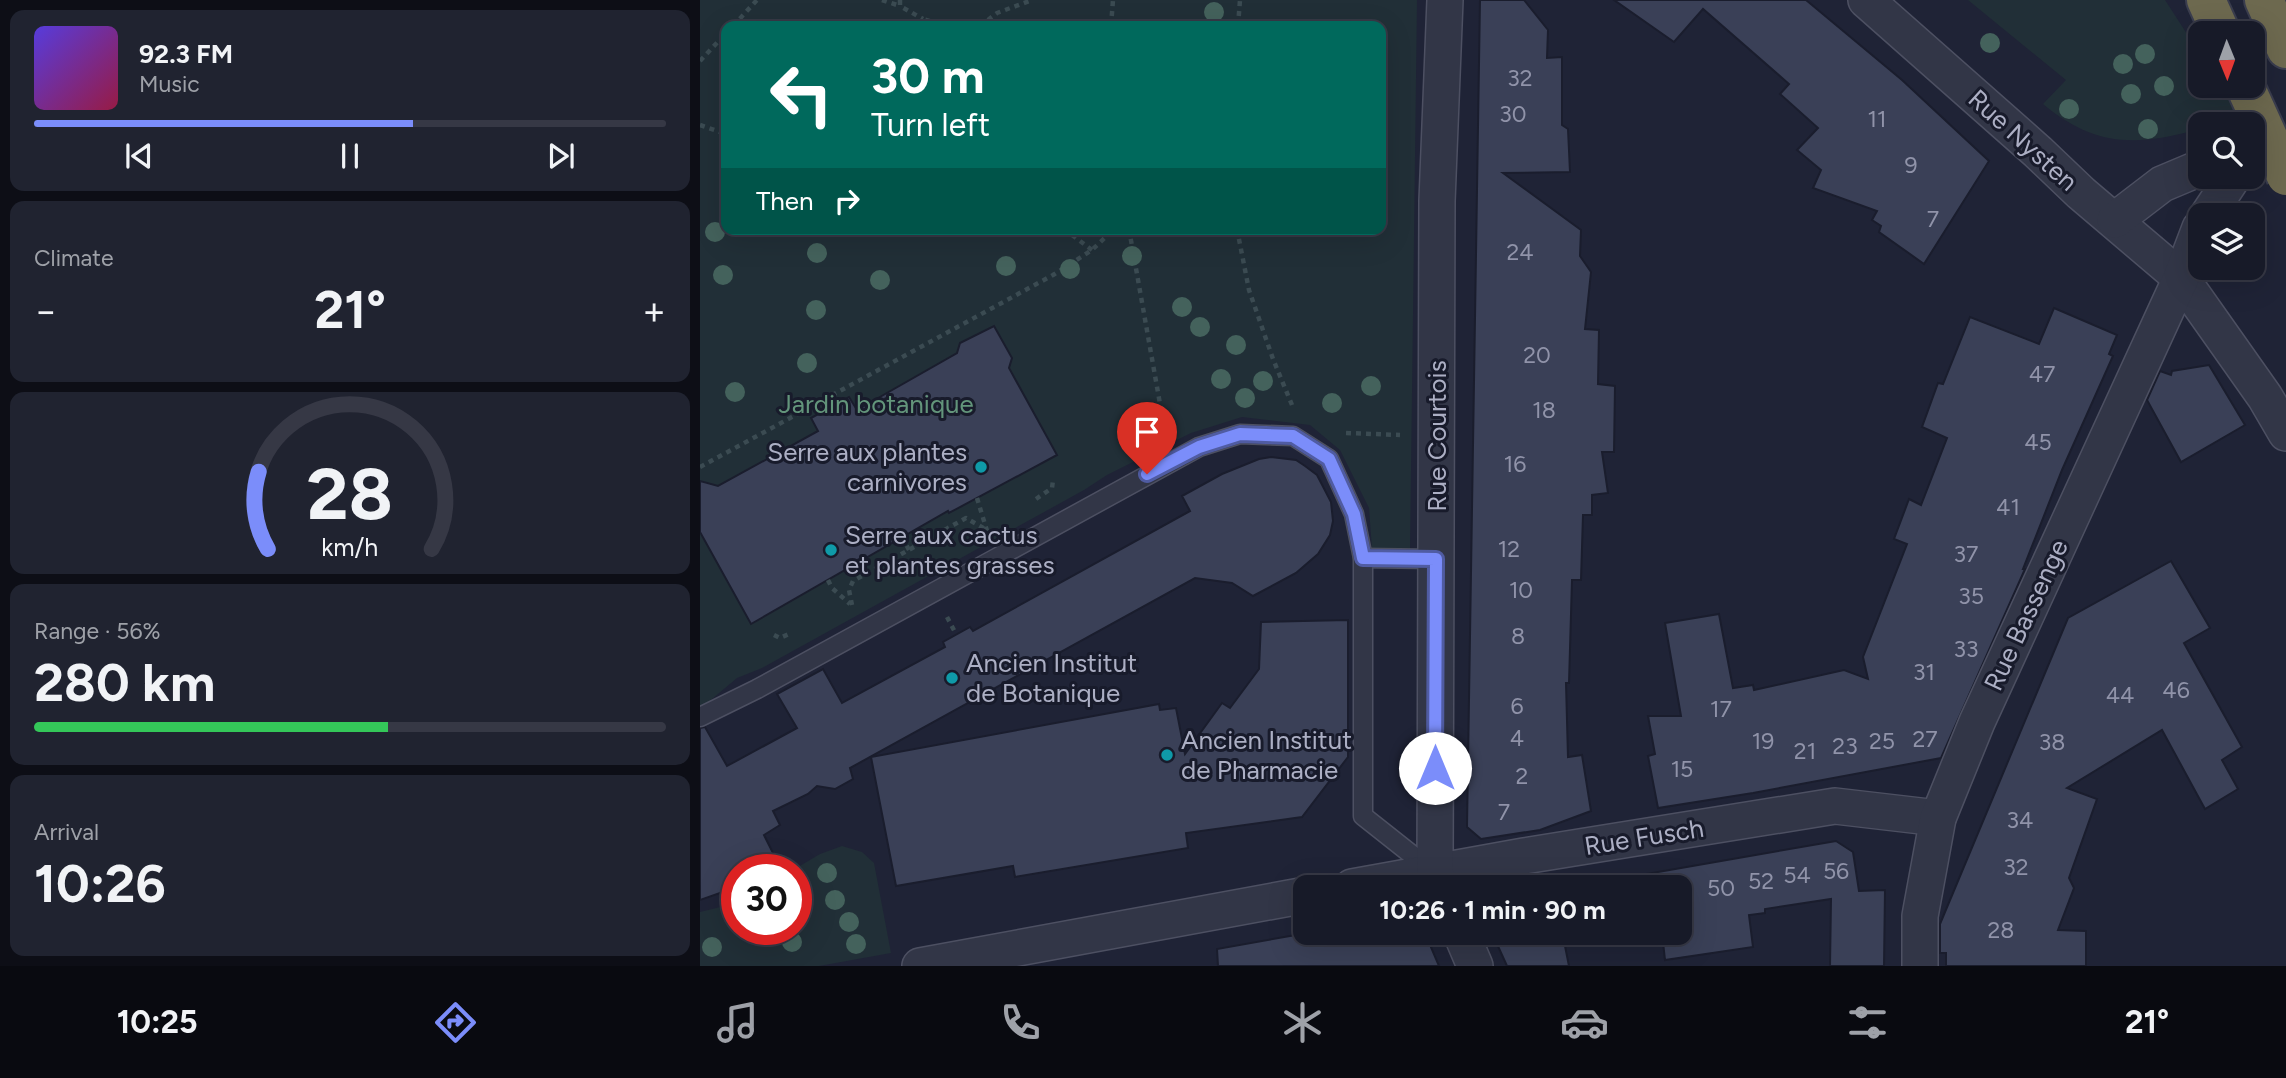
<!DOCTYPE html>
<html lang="en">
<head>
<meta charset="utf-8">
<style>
  body { margin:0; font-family:Figtree,sans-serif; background:#202330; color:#f1f3f6; height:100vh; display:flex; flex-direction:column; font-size:26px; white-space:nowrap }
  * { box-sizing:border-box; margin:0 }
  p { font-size:23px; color:#9ea1a8 }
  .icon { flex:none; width:38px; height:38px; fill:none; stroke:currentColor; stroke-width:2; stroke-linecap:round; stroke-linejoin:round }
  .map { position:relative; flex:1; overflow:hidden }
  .details { display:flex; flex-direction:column; gap:10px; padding:10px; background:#0d0e16; width:700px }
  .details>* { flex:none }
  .top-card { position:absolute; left:21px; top:21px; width:665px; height:214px; border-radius:14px; box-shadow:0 7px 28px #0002,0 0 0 2px #363845; background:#00695c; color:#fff; overflow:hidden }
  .needle { width:46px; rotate:179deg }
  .buttons { position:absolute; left:1488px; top:21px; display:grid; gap:14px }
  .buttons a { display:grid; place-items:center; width:77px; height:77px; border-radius:14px; background:#171a28; box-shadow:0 7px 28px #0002,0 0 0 2px #363845; font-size:35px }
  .speed { position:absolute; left:21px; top:854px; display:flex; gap:14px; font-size:35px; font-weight:700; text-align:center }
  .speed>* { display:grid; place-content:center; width:91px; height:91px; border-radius:50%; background:#171a28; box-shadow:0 7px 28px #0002,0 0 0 2px #363845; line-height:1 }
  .speed .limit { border:10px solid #d22; background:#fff; color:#111 }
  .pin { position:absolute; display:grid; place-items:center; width:60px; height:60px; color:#fff; margin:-72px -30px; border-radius:50% 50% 50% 0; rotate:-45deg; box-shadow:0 0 7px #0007 }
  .pin .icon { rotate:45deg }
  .me { position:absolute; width:77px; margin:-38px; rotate:0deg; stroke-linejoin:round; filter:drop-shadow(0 0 5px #0008) }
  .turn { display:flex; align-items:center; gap:24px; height:147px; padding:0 35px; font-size:32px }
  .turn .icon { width:91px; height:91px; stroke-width:2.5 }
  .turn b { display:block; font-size:49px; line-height:60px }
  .then { display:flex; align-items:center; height:66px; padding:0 35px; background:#0003; gap:14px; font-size:26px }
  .big { font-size:52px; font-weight:700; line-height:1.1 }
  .details .tile { flex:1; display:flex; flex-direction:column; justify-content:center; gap:10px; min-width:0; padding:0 24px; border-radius:14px; background:#202330 }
  .details .dial { align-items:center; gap:0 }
  .dial svg { height:182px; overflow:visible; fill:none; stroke:#363845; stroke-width:7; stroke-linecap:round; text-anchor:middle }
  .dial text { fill:#f1f3f6; stroke:none }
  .song { display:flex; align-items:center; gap:21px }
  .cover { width:84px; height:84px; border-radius:10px; background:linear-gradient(135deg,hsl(250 70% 55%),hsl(340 70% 35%)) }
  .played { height:7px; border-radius:4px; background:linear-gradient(90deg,#7b8dfa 60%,#363845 60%) }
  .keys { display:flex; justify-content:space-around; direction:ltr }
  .heat { display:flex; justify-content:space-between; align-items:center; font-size:38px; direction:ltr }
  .charge { height:10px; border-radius:5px; background:linear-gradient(90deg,#34c759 56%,#363845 0) }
  .trip { position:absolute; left:593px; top:875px; width:399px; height:70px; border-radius:14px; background:#171a28; box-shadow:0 7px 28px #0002,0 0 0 2px #363845; font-weight:700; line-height:70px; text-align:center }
  .menu { display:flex; height:112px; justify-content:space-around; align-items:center; background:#090a10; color:#9ea1a8 }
  .menu .icon { width:49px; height:49px }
  .menu .current { color:#7b8dfa }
  .menu b { font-size:32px; color:#f1f3f6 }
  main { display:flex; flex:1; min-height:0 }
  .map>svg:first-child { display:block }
  .green { fill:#212f37; fill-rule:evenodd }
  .building { fill:#3a4057; stroke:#1a1d2d; stroke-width:2 }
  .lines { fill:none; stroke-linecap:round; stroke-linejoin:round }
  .lane-casing { stroke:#4d5062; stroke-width:21 }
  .street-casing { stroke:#4d5062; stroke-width:38 }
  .highway-casing { stroke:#3a3d4e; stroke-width:42 }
  .path { stroke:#3b4b52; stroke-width:4.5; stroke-dasharray:5 5; stroke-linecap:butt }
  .lane { stroke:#323647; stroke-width:18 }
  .street { stroke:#323647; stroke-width:35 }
  .highway { stroke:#6d694f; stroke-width:38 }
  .highway-bridge-casing { stroke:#3a3d4e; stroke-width:42; stroke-linecap:butt }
  .highway-bridge { stroke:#6d694f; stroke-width:38 }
  .tree { fill:#44625c }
  .route-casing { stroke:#505ca2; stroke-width:18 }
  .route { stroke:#7b8dfa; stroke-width:12 }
  .culture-dot { fill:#0f9aa8; stroke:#181b2b; stroke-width:2.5 }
  .labels { text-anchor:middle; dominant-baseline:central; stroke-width:6; stroke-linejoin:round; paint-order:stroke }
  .number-label { font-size:23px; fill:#9093a9 }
  .street-label { font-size:26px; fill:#acafc4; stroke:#181b2b }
  .park-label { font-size:26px; fill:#63957b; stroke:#181b2b }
  .poi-label { font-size:26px; fill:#acafc4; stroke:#181b2b; text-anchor:start }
</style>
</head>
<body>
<main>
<section class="details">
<div class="tile">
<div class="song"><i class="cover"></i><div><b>92.3 FM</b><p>Music</p></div></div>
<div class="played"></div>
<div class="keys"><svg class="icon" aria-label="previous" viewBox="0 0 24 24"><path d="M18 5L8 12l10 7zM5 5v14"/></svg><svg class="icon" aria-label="pause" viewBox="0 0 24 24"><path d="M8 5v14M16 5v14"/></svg><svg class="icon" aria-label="next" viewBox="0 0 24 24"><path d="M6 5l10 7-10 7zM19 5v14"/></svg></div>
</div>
<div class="tile"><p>Climate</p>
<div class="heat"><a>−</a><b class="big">21°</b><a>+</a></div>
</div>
<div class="tile dial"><svg viewBox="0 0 100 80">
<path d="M14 69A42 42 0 1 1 86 69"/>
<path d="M14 69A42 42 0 0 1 10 35" stroke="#7b8dfa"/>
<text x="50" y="56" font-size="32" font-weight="700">28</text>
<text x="50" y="72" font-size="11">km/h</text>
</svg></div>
<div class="tile"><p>Range · 56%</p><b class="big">280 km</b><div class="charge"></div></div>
<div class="tile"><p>Arrival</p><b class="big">10:26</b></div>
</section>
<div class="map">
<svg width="1586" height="966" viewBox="0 0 1586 966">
  <rect width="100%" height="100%" fill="#1f2336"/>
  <g class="green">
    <path d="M 0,0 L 717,0 L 710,550 L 672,549 L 669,508 L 640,450 L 610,425 L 542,417 L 491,433 L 407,475 L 384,490 L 62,668 L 37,678 L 0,709 ZM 26,26 L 681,26 L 681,229 L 26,229 Z"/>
    <path d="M 1268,0 L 1465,0 L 1500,54 L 1500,86 L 1520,86 L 1540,118 L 1517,124 L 1500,124 L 1500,129 C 1437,146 1396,148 1343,104 L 1366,80 Z"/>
    <polygon points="142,846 162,852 174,863 191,953 119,966 0,966 0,912 37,903 37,929 96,929 96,870 93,870 120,854"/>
  </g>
  <g class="building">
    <polygon points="780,0 824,0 848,30 847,58 862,57 862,125 868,129 870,172 803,173 881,230 880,256 891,272 885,329 899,330 898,384 915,386 914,452 902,452 908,493 892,495 892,515 883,515 881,580 872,580 869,683 866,683 868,757 882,755 891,811 840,830 781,839 767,827"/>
    <polygon points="914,0 1106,0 1202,80 1289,161 1224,264 1179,232 1181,226 1172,220 1177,211 1113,188 1121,170 1097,150 1118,128 1080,94 1089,84 1003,9 974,42"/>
    <polygon points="1354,308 1417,335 1409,354 1413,356 1362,470 1323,569 1325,569 1241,758 1053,793 958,808 948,756 955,754 948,716 981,716 965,623 1019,614 1033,688 1053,685 1054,690 1144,670 1168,679 1163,657 1207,544 1194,539 1209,499 1221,505 1247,438 1222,427 1238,383 1243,384 1270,317 1339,344"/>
    <polygon points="294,326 312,358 309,368 357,455 249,513 248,511 51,624 0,532 0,481 18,486 118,431 111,418 149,397 157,410 257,353 260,343"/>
    <polygon points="1509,365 1545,425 1481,462 1447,400 1460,371 1471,375 1472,371"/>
    <polygon points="571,457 596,460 605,466 617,475 631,502 633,521 630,535 618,554 596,573 553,596 532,583 495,578 150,768 153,779 135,789 117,786 108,794 73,811 80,825 64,835 74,855 49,870 37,870 37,887 0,900 0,728 5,727 27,766 97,728 77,694 123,669 142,703 245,647 243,642 270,627 273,631 490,511 482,496 522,474 559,459"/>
    <polygon points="1471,561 1510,628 1484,643 1542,747 1522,760 1538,789 1505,809 1462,730 1367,788 1397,799 1369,878 1374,888 1358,930 1386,931 1386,966 1246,966 1246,953 1240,953 1240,924 1368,618"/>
    <polygon points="648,620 648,757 602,817 486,833 488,848 315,877 313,866 196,886 171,757 459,704 460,710 476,708 485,754 522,703 530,708 559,669 561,622"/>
    <polygon points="1136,841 1153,852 1159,891 1185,890 1184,966 1130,966 1131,899 1065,909 1065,913 1049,915 1053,947 965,960 962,933 980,933 980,887 872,887"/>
    <polygon points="607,933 725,933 739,966 518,966 517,949"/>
    <polygon points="792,933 943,933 865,946 869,966 807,966"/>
  </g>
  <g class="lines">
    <g class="lane-casing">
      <g id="lane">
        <polyline points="663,558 736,559"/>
        <polyline points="0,717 57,689 499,447 540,434 593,436 629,459 654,514 663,558 663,816 735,873"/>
      </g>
    </g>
    <g class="street-casing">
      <g id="street">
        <polyline points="1166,0 1338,152 1381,193 1481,278 1565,397 1586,433"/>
        <polyline points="1508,215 1533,177"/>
        <polyline points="1415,220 1462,184 1500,168"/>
        <polyline points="652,887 824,856 1135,806 1238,818"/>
        <polyline points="741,887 735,873 737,201 745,0"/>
        <polyline points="761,933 775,966"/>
        <polyline points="220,966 606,895"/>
        <polyline points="1220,966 1220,916 1238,818 1277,722 1481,278 1500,228"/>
      </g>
    </g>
    <g class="highway-casing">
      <g id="highway">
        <polyline points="1506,0 1521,33"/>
        <polyline points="1564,0 1586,49"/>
      </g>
    </g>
    <g class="path">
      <polyline points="182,0 200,6"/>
      <polyline points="200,0 200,6 223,19"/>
      <polyline points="33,26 57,0"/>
      <polyline points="220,26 223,19 247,26"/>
      <polyline points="280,26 297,13 332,0"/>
      <polyline points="411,26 413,0"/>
      <polyline points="538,26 540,0"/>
      <polyline points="0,61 26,33"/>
      <polyline points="0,125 26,134"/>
      <polyline points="364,229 392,250"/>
      <polyline points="429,229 465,432"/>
      <polyline points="537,229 549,290 573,359 592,405"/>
      <polyline points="646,433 700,435"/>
      <polyline points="0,467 353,275 392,250 414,229"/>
      <polyline points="277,498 287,531"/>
      <polyline points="336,499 352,488 353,480"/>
      <polyline points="202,537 209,550"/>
      <polyline points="128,580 132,588 150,604"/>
      <polyline points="152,605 149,590 153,581 266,518 285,529"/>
      <polyline points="247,617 256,634"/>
      <polyline points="74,635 80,638 89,634"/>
    </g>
    <use href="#lane" class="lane"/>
    <use href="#street" class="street"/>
    <use href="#highway" class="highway"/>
    <g class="highway-bridge-casing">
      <polyline id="highway-bridge" points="1545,86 1586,176"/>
    </g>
    <use href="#highway-bridge" class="highway-bridge"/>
  </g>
  <g class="tree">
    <circle cx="514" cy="12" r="10"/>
    <circle cx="1290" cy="43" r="10"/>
    <circle cx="1445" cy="54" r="10"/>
    <circle cx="1423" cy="64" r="10"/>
    <circle cx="1464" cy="86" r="10"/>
    <circle cx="1431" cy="94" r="10"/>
    <circle cx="1369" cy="109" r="10"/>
    <circle cx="1448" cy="129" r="10"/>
    <circle cx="15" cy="232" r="10"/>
    <circle cx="117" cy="253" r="10"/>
    <circle cx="432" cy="256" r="10"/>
    <circle cx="306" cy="266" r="10"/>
    <circle cx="370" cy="269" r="10"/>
    <circle cx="23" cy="275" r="10"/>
    <circle cx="180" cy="280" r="10"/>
    <circle cx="482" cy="307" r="10"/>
    <circle cx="116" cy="310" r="10"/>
    <circle cx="500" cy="327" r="10"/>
    <circle cx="536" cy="345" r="10"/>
    <circle cx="107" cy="363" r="10"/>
    <circle cx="521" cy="379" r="10"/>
    <circle cx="563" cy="381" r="10"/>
    <circle cx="671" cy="386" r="10"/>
    <circle cx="35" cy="392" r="10"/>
    <circle cx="545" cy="398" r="10"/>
    <circle cx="632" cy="403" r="10"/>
    <circle cx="127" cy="873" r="10"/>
    <circle cx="135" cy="900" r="10"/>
    <circle cx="149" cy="922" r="10"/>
    <circle cx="92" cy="942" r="10"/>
    <circle cx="156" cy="944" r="10"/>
    <circle cx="12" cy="947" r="10"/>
  </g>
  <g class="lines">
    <g class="route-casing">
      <polyline id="route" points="447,474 499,447 540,434 593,436 629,459 654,514 663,558 736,559 735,768"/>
    </g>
    <use href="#route" class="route"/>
  </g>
  <g class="culture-dot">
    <circle cx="281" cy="467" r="7"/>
    <circle cx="131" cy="550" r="7"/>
    <circle cx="252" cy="678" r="7"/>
    <circle cx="467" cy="755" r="7"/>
  </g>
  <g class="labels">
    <g class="number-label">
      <text x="820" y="78">32</text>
      <text x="813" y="114">30</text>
      <text x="1177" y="119">11</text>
      <text x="1211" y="165">9</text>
      <text x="1233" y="219">7</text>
      <text x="820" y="252">24</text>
      <text x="837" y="355">20</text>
      <text x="1342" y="374">47</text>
      <text x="844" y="410">18</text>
      <text x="1338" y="442">45</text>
      <text x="815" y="464">16</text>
      <text x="1308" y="507">41</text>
      <text x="809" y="549">12</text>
      <text x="1266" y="554">37</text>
      <text x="821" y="590">10</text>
      <text x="1271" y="596">35</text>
      <text x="818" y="636">8</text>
      <text x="1266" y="649">33</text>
      <text x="1224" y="672">31</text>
      <text x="1476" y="690">46</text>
      <text x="1420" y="695">44</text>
      <text x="817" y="706">6</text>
      <text x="1021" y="709">17</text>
      <text x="817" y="738">4</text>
      <text x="1225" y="739">27</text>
      <text x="1063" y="741">19</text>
      <text x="1182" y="741">25</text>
      <text x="1352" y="742">38</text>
      <text x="1145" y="746">23</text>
      <text x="1105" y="751">21</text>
      <text x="982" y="769">15</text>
      <text x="822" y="776">2</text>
      <text x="804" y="812">7</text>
      <text x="1320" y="820">34</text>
      <text x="1316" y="867">32</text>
      <text x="1136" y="871">56</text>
      <text x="1097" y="875">54</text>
      <text x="1061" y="881">52</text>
      <text x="1021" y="888">50</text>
      <text x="1301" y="930">28</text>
    </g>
    <g class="street-label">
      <text transform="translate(1323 140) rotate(42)">Rue Nysten</text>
      <text transform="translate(737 436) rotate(-90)">Rue Courtois</text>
      <text transform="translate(1326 615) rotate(-65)">Rue Bassenge</text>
      <text transform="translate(944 837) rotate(-9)">Rue Fusch</text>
    </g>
    <g class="park-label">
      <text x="176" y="404">Jardin botanique</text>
    </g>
    <g class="poi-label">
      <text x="267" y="452" text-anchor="end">Serre aux plantes<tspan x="267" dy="30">carnivores</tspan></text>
      <text x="145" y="535">Serre aux cactus<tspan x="145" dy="30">et plantes grasses</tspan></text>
      <text x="266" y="663">Ancien Institut<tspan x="266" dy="30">de Botanique</tspan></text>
      <text x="481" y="740">Ancien Institut<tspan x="481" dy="30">de Pharmacie</tspan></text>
    </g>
  </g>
</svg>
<div class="buttons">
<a><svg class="needle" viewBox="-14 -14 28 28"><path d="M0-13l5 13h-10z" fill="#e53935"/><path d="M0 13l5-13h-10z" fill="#9ea1a8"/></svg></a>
<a><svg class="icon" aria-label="search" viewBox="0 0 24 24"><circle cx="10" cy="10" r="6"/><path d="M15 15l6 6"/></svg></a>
<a><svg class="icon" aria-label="layers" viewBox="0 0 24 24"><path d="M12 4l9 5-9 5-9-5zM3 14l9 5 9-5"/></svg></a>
</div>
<div class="speed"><div class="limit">30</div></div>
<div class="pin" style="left:447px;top:474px;background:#d93025"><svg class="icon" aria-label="arrive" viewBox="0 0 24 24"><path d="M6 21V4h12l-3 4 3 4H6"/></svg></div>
<svg class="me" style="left:735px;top:768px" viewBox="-20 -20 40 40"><circle r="19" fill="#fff"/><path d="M0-13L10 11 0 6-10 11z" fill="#7b8dfa"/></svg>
<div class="trip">10:26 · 1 min · 90 m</div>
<div class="top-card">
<div class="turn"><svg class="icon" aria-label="left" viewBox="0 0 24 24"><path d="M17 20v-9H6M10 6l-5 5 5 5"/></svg><div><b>30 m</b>Turn left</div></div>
<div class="then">Then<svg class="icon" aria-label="right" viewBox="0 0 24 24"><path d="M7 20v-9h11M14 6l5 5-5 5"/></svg></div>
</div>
</div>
</main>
<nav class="menu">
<b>10:25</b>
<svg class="icon current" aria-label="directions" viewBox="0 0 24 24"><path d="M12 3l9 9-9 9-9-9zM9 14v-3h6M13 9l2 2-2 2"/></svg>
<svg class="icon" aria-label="music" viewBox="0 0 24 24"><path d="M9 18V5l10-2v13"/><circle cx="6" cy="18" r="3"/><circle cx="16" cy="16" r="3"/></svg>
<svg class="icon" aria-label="phone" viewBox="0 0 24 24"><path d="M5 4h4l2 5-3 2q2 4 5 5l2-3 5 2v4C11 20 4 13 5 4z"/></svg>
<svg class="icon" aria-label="climate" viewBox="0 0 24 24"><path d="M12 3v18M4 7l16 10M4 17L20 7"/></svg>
<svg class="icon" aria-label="car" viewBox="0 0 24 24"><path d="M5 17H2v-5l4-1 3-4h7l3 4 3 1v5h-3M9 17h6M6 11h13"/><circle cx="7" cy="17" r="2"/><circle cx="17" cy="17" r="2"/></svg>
<svg class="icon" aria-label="filters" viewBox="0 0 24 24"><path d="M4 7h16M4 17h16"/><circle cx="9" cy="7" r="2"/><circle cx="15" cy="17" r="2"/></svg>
<b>21°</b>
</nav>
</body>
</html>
